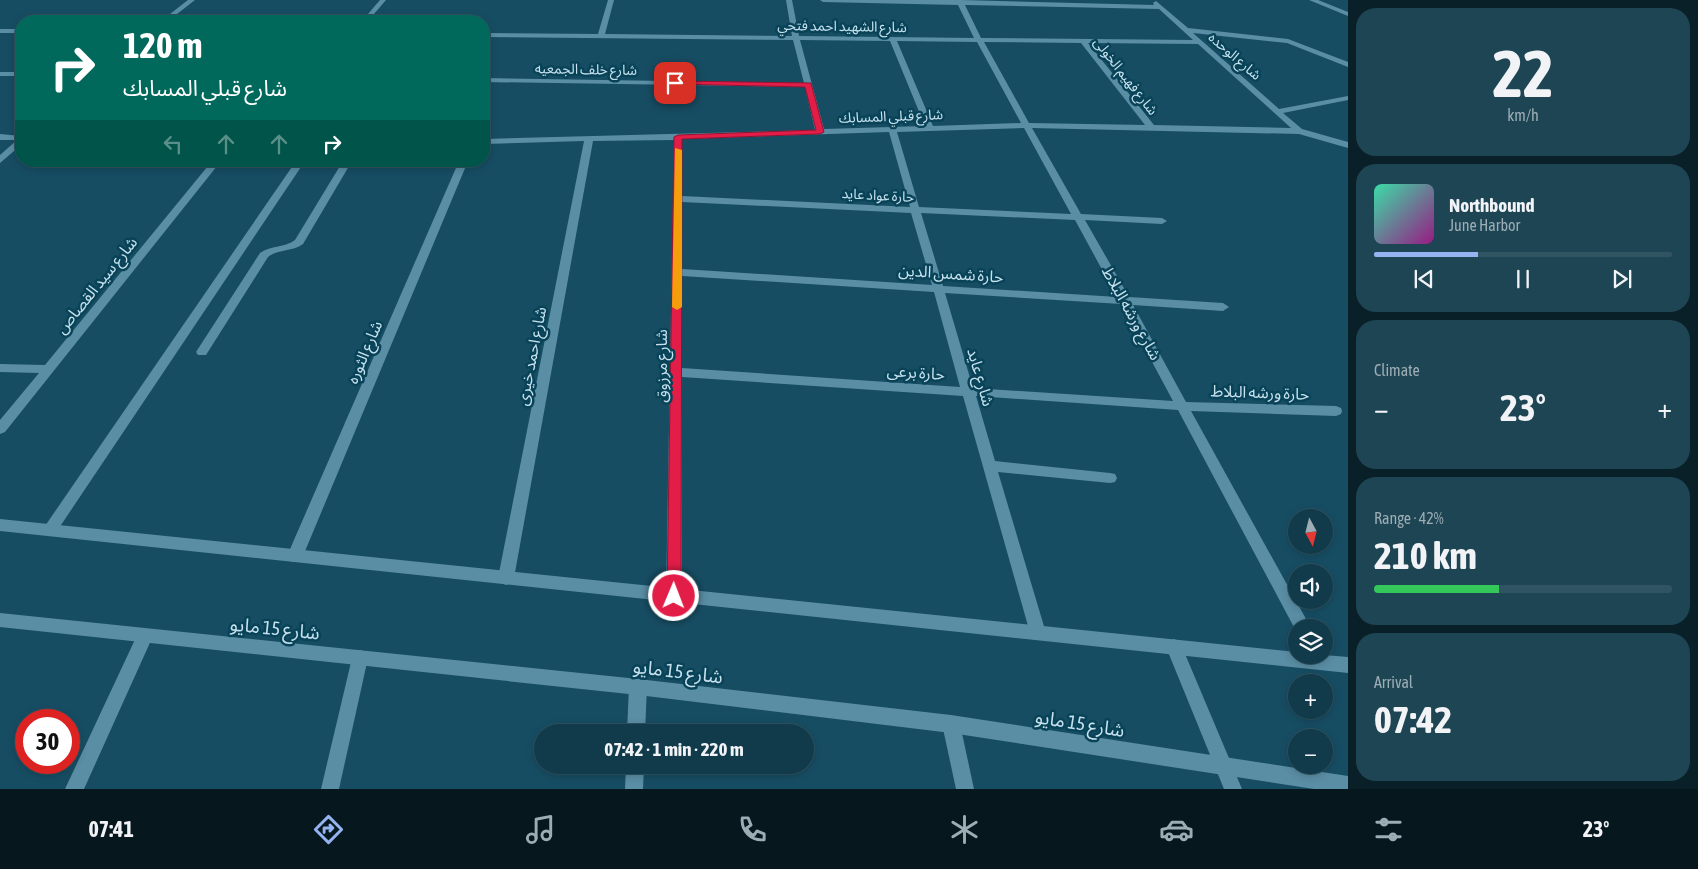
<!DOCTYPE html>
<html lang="en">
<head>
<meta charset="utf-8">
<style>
  body { margin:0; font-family:"Asap Condensed","Noto Sans Arabic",sans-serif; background:#1e4554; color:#f1f3f6; height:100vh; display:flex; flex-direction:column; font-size:19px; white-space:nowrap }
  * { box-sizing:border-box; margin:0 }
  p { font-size:16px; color:#9cadb5 }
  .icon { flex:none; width:28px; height:28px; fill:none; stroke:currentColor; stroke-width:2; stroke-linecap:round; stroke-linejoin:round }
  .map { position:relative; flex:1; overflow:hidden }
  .panel { display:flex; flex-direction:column; gap:8px; padding:8px; background:#092029; width:350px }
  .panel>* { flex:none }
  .hud { position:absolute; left:15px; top:15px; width:475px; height:152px; border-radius:20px; box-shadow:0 2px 8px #0003,0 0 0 1px #305462; background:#00695c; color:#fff; overflow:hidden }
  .needle { width:32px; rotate:173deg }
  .controls { position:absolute; left:1288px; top:509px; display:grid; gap:10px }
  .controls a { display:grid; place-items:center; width:45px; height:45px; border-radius:50%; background:#113a4a; box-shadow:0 2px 8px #0003,0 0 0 1px #305462; font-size:25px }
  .speed { position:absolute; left:15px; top:709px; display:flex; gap:10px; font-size:25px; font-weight:700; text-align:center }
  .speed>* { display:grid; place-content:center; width:65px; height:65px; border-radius:50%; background:#113a4a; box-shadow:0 2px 8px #0003,0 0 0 1px #305462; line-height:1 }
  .speed .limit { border:8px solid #d22; background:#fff; color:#111 }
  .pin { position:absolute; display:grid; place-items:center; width:42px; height:42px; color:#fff; margin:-21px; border-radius:10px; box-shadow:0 2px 8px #0006 }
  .me { position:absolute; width:55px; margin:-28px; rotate:1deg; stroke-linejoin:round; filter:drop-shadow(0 0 4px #0008) }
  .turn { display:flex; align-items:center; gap:18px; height:105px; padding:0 25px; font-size:22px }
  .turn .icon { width:65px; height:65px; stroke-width:2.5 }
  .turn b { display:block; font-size:35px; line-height:42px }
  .lanes { display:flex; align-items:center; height:48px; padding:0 25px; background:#0003; justify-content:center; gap:25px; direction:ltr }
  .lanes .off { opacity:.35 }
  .big { font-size:38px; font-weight:700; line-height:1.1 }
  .panel .tile { flex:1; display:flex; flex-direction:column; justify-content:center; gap:8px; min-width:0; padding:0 18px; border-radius:20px; background:#1e4554 }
  .panel .dial { align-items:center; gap:0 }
  .dial b { font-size:65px; line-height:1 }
  .song { display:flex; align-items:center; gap:15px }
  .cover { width:60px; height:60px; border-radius:8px; background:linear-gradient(135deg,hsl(160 70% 55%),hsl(310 70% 35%)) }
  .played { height:5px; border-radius:2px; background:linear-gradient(90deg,#95b2f1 35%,#305462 35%) }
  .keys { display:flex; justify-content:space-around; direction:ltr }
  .heat { display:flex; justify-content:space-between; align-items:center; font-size:28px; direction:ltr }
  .charge { height:8px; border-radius:4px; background:linear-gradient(90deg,#34c759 42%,#305462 0) }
  .trip { position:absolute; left:534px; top:724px; width:280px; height:50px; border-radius:25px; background:#113a4a; box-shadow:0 2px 8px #0003,0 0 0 1px #305462; font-weight:700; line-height:50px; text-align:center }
  .tab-bar { display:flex; height:80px; justify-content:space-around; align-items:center; background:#07171e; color:#9cadb5 }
  .tab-bar .icon { width:35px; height:35px }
  .tab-bar .on { color:#95b2f1 }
  .tab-bar b { font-size:22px; color:#f1f3f6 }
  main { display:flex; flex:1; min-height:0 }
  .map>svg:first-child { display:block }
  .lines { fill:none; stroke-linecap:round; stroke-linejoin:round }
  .lane { fill:#5a8ea5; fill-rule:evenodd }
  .street { fill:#5a8ea5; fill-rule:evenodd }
  .secondary { fill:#5a8ea5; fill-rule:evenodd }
  .route { fill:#e11d48; stroke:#92132f }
  .slow { fill:#f59e0b }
  .labels { text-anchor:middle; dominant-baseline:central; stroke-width:5; stroke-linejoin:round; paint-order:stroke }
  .far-street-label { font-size:14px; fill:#c7e1ee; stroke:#084358 }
  .street-label { font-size:16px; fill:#c7e1ee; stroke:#084358 }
  .near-street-label { font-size:19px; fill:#c7e1ee; stroke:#084358 }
</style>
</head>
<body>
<main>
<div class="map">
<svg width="1348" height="789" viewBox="0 0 1348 789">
  <rect width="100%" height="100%" fill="#174d63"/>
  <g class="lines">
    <path class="lane" d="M 343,161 L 352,161 L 303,244 C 292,252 278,249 268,257 L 206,355 L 198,355 L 196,352 L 260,253 C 271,245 285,248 295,240 Z"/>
    <g class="street">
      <polygon points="188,0 195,0 168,21 161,21"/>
      <polygon points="380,0 386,0 368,21 362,21"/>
      <path d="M 608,0 L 614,0 L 605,34 L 792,36 L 786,0 L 792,0 L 799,36 L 974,38 L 958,5 L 823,2 L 820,0 L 962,0 L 1154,5 L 1153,3 L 1156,1 L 1188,28 L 1288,39 L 1348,62 L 1348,67 L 1287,43 L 1193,33 L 1279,109 L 1348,96 L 1348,100 L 1283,113 L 1302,129 L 1348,142 L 1348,148 L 1299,134 L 1032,128 L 1081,214 L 1162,218 L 1167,221 L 1162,224 L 1085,220 L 1129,297 L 1223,303 L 1229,307 L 1223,311 L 1133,305 L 1186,402 L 1336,406 L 1341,408 L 1342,411 L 1341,414 L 1336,416 L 1191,411 L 1311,628 L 1296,628 L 1296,631 L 1178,410 L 976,396 L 995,461 L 1110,473 L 1115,474 L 1117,478 L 1115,482 L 1110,483 L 998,472 L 1046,633 L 1044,638 L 1038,640 L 1032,638 L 1030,633 L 963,396 L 682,377 L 682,596 L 680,601 L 674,603 L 668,601 L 666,596 L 674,140 L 593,141 L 514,578 L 511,583 L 506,585 L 501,583 L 498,578 L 584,141 L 484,144 L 484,139 L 815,130 L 805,87 L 484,82 L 484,78 L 804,83 L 793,40 L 484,37 L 484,33 L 598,34 ZM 965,5 L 1159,9 L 1193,40 L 981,38 ZM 800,40 L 890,41 L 925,126 L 824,129 ZM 897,41 L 977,42 L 1021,123 L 933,126 ZM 984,42 L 1081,43 L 1145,125 L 1029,123 ZM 1088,43 L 1198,44 L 1291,128 L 1154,125 ZM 1024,128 L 1071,214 L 919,207 L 897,132 ZM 889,132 L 910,207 L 682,196 L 682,139 ZM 682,202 L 911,213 L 932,285 L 682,269 ZM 921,213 L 1075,220 L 1117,297 L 943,286 ZM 682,276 L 934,292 L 960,387 L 682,368 ZM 945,293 L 1121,304 L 1173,401 L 973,388 Z"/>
      <rect x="0" y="29" width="21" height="4"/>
      <rect x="0" y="72" width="21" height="4"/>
      <polygon points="0,134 21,136 21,145 0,163 0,155 17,140 0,140"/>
      <polygon points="212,161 221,161 5,432 0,434 0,420 39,373 0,372 0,364 45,365"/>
      <polygon points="296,161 305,161 55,534 50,536 45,534 43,530 45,526"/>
      <polygon points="459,161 468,161 303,556 300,561 295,562 290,561 287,556"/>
      <polygon points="145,629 151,631 153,636 84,789 65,789 139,631"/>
      <polygon points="1174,639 1180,642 1242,789 1224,789 1166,647 1168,642"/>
      <polygon points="360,650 366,652 368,658 339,789 321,789 352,658 354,652"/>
      <polygon points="638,679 644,681 647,687 645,732 627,732 629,687 632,681"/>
      <polygon points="951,715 957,718 960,724 974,789 956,789 942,724 945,718"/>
      <polygon points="626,765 644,765 643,789 625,789"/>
    </g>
    <g class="secondary">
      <polygon points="1309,0 1318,0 1348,12 1348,16"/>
      <polygon points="0,519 1296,652 1296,655 1324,655 1348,657 1348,673 0,531"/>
      <polygon points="0,613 638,679 951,715 1348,776 1348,789 1314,789 951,733 638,695 0,627"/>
    </g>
  </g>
  <polygon class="route" points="675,81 811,83 824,132 820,134 682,139 681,596 679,600 674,602 669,600 667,596 674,137 678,135 816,130 805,87 672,84 672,81"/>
  <polygon class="slow" points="675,148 682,150 682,307 677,310 672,307"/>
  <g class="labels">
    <g class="far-street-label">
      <text transform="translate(842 26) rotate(1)">شارع الشهيد احمد فتحي</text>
      <text transform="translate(1235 56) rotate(41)">شارع الوحده</text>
      <text transform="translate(586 69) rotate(1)">شارع خلف الجمعيه</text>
      <text transform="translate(1126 76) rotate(52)">شارع فهيم الخولى</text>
      <text transform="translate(891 116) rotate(-2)">شارع قبلي المسابك</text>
      <text transform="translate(878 195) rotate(3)">حارة عواد عايد</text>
    </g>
    <g class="street-label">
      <text transform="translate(951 273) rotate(4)">حارة شمس الدين</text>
      <text transform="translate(96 285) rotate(-51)">شارع سيد القصاص</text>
      <text transform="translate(1132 313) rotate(61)">شارع ورشه البلاط</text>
      <text transform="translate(364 352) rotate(-67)">شارع الثوره</text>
      <text transform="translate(531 356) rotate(-79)">شارع احمد خيرى</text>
      <text transform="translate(661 366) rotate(-90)">شارع مرزوق</text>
      <text transform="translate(916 372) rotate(4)">حارة برعى</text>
      <text transform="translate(981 377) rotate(74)">شارع عايد</text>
      <text transform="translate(1260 392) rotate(2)">حارة ورشه البلاط</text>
    </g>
    <g class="near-street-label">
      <text transform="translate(275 628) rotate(6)">شارع 15 مايو</text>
      <text transform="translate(678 671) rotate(7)">شارع 15 مايو</text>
      <text transform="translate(1080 723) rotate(9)">شارع 15 مايو</text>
    </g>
  </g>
</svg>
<div class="controls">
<a><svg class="needle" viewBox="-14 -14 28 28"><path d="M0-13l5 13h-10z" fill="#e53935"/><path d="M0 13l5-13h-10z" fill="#9cadb5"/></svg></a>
<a><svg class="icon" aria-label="sound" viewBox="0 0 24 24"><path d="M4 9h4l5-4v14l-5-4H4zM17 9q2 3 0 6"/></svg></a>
<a><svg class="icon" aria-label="layers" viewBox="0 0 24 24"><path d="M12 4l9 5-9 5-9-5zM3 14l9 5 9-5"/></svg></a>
<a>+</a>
<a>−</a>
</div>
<div class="speed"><div class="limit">30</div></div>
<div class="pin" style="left:675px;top:83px;background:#d93025"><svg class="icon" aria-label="arrive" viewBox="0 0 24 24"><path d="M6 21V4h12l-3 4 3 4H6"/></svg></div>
<svg class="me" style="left:674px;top:596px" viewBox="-20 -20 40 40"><circle r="17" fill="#e11d48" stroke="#fff" stroke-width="3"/><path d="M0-11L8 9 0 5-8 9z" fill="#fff"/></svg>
<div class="trip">07:42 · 1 min · 220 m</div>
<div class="hud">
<div class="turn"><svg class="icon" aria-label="right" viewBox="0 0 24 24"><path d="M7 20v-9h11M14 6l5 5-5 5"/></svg><div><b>120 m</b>شارع قبلي المسابك</div></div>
<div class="lanes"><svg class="icon off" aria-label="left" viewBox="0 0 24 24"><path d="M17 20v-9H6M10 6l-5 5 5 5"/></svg><svg class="icon off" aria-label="ahead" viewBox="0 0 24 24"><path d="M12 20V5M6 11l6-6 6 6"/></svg><svg class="icon off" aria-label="ahead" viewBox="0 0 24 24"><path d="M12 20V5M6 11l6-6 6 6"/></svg><svg class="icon" aria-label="right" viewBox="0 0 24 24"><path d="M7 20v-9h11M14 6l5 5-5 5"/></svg></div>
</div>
</div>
<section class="panel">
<div class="tile dial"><b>22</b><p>km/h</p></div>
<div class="tile">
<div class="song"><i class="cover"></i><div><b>Northbound</b><p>June Harbor</p></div></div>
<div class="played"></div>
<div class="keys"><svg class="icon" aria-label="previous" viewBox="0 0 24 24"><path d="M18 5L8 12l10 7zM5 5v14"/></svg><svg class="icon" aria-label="pause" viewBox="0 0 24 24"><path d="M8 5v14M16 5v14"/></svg><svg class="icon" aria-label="next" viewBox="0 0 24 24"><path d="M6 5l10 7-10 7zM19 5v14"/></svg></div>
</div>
<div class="tile"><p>Climate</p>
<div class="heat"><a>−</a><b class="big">23°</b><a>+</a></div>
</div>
<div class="tile"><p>Range · 42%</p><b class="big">210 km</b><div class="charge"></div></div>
<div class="tile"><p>Arrival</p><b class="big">07:42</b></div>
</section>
</main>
<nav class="tab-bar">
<b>07:41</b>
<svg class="icon on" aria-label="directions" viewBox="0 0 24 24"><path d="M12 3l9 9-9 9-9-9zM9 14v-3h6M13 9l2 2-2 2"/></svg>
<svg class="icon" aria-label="music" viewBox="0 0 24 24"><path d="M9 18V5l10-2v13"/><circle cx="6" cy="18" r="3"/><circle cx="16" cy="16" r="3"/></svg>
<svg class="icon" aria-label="phone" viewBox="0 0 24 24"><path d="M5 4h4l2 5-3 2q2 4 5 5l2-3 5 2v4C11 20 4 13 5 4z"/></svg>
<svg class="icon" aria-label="climate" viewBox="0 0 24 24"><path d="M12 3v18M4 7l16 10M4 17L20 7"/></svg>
<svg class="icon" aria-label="car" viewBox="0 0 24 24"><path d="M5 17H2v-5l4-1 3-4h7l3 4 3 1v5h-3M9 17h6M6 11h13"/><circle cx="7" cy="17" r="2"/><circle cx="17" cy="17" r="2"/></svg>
<svg class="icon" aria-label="filters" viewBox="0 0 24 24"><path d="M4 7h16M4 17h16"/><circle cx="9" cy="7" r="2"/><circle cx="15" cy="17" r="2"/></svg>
<b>23°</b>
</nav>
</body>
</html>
